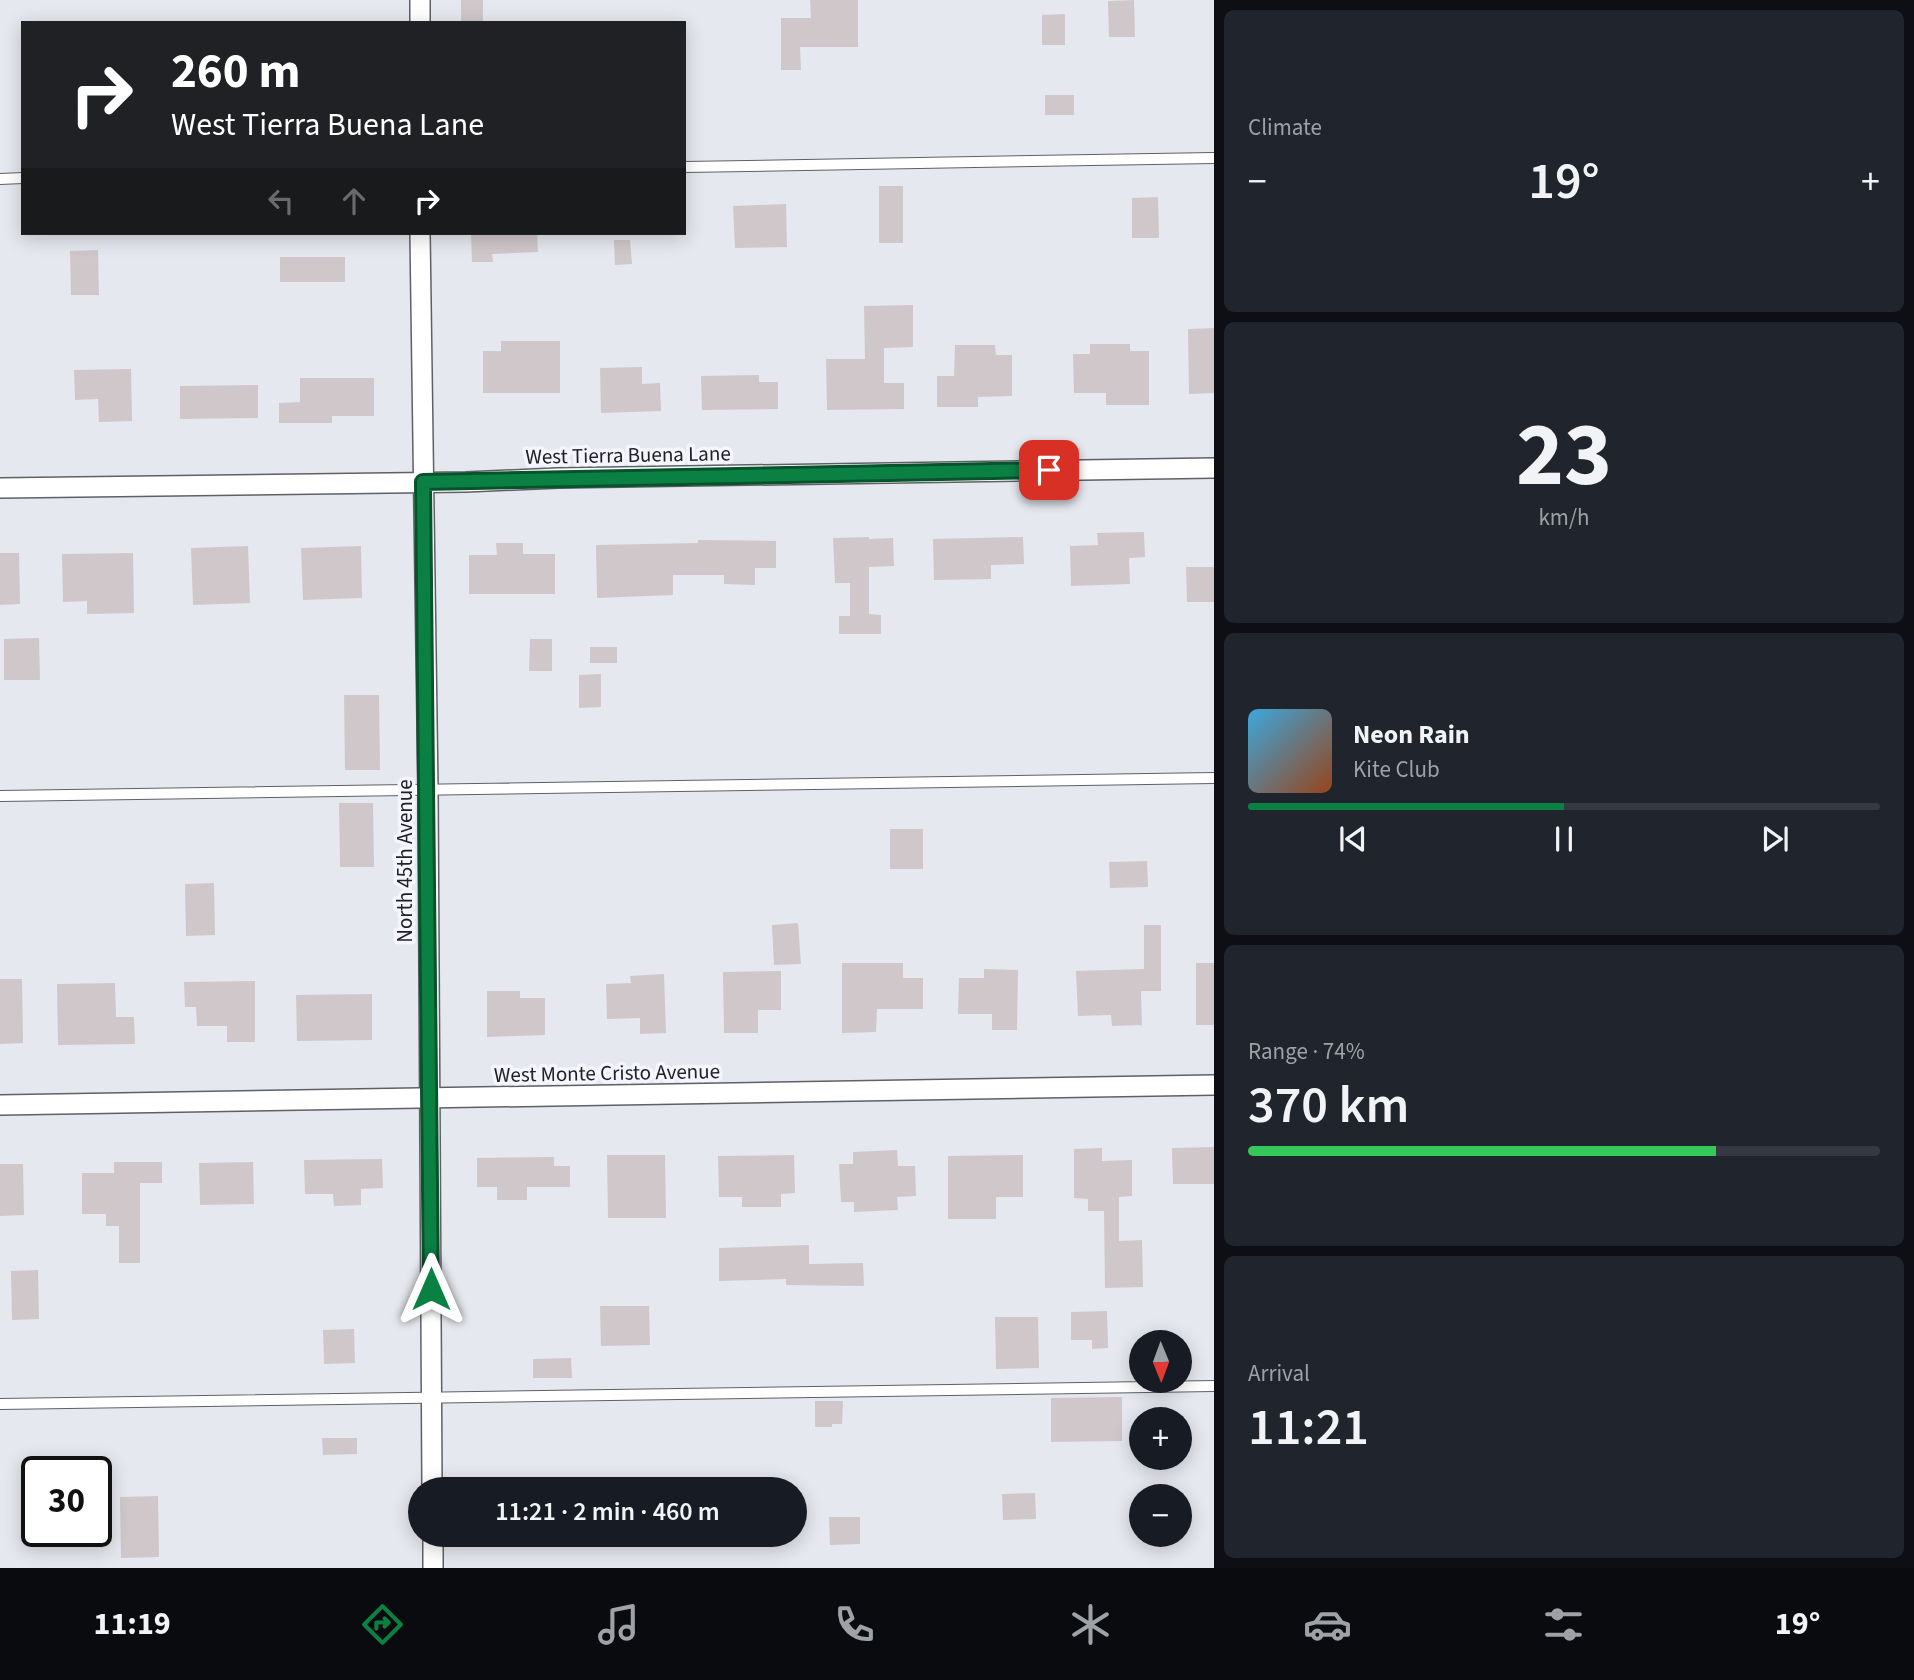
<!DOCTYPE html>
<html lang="en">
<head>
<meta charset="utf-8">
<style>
  body { margin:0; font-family:"Source Sans 3",sans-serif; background:#20242c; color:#f1f3f6; height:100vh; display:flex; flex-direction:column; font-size:26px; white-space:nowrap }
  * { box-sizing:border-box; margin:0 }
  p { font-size:23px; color:#9ea1a6 }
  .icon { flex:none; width:38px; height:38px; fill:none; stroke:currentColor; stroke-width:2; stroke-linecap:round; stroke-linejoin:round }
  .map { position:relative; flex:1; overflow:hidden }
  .panel { display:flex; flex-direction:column; gap:10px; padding:10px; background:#0d0f14; width:700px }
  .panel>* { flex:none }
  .guide { position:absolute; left:21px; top:21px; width:665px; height:214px; border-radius:0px; box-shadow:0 4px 18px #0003; background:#202124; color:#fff; overflow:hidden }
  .needle { width:46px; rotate:179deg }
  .tools { position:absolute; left:1129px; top:1330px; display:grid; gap:14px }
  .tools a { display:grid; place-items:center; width:63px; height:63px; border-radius:50%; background:#171b24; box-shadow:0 4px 18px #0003; font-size:35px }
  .speed { position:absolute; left:21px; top:1456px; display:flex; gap:14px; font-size:35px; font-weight:700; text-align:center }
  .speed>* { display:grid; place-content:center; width:91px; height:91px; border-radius:50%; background:#171b24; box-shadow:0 4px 18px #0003; line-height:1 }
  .speed .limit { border:4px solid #111; border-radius:10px; background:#fff; color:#111 }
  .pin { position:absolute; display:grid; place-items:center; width:60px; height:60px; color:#fff; margin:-30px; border-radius:14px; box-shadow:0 4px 10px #0006 }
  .me { position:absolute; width:77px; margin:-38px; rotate:0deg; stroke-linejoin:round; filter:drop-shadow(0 0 5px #0008) }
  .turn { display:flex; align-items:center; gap:24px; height:147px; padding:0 35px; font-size:32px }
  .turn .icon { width:91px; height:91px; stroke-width:2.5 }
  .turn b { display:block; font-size:49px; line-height:60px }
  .lanes { display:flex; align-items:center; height:66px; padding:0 35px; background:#0003; justify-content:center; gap:35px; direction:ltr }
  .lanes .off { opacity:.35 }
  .big { font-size:52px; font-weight:600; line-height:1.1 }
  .panel .card { flex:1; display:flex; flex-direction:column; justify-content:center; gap:10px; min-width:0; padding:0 24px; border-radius:10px; background:#20242c }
  .panel .dial { align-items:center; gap:0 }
  .dial b { font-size:91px; line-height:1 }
  .song { display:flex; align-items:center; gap:21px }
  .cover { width:84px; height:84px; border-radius:10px; background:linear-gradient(135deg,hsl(200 70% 55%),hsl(20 70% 35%)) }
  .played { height:7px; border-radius:4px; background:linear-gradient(90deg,#0b8043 50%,#363941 50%) }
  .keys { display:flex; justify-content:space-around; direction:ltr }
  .heat { display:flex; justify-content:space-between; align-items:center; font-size:38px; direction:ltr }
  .charge { height:10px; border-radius:5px; background:linear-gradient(90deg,#34c759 74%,#363941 0) }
  .trip { position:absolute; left:408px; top:1477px; width:399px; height:70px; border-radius:35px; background:#171b24; box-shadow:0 4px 18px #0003; font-weight:600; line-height:70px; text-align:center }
  .dock { display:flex; height:112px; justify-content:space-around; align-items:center; background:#090b0e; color:#9ea1a6 }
  .dock .icon { width:49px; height:49px }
  .dock .current { color:#0b8043 }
  .dock b { font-size:32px; color:#f1f3f6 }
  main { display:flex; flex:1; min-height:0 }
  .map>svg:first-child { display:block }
  .building { fill:#d0c7ca }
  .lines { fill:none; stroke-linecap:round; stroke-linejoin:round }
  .service-casing { stroke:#5f6066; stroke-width:12 }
  .minor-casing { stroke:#5f6066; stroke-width:22 }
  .service { stroke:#fff; stroke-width:10 }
  .minor { stroke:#fff; stroke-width:19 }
  .route-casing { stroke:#07532c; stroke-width:18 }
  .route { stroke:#0b8043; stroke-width:12 }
  .labels { text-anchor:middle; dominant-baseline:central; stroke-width:7; stroke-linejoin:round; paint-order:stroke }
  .street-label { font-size:21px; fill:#212124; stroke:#f4f5fd }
</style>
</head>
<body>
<main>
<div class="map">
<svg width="1214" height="1568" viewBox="0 0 1214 1568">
  <rect width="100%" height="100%" fill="#e6e8ef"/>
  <g class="building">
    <polygon points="461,0 483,0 483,21 461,22"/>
    <polygon points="810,0 858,0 858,47 800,47 801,70 781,70 781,18 811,18"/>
    <polygon points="1134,0 1135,37 1109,37 1108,1"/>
    <polygon points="1065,14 1065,45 1042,45 1042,15"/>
    <rect x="1045" y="95" width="29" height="20"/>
    <rect x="879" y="186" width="24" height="57"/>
    <polygon points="1158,197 1159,238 1132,238 1132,198"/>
    <polygon points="786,204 787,247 735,248 733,206"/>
    <polygon points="471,233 537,233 538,252 492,254 493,262 472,262"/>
    <polygon points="614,240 630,240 632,264 615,265"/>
    <polygon points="98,250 99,295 71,295 70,251"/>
    <rect x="280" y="257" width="65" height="25"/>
    <polygon points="913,305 913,347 884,348 884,383 904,383 904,409 827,410 826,359 865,359 864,306"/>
    <polygon points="1214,328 1214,393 1189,394 1188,329"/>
    <polygon points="501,341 560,341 560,393 483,393 483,351 501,351"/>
    <polygon points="1090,344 1130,344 1130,351 1149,351 1149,405 1106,405 1106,393 1074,393 1073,354 1090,354"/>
    <polygon points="955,345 995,345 996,355 1012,355 1012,396 978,397 978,407 937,407 937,376 954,376"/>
    <polygon points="642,367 642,384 660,383 661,411 601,413 600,368"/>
    <polygon points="131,369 132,421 99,422 98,399 75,400 74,370"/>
    <polygon points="759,375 759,382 778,382 778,409 702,410 701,376"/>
    <polygon points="300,378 374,378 374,416 332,416 332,423 279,423 279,403 300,402"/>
    <polygon points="258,385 258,418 180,419 180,386"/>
    <polygon points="1144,532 1145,557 1129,558 1130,584 1071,586 1070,546 1098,545 1097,533"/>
    <polygon points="869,537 869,539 893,538 894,566 869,567 869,614 881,615 881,634 839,634 839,616 850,616 850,583 835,583 833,538"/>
    <polygon points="1023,537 1024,564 991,565 991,579 934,580 933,539"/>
    <polygon points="698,540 776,541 776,568 755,568 755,585 724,584 724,575 673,575 673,595 597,598 596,545 698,543"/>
    <polygon points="496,543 523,543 523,554 555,554 555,594 469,594 469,555 497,555"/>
    <polygon points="248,546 250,603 193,605 191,548"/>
    <polygon points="361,546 362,598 303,600 301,548"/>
    <polygon points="0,553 19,553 20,604 0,605"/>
    <polygon points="133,553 134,613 87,614 87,601 63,602 62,554"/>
    <polygon points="1186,567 1214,567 1214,602 1187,602"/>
    <polygon points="39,638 40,680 4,680 4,639"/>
    <polygon points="530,639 552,639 552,671 529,671"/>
    <rect x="590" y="647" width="27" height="16"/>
    <polygon points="601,674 601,707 579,708 579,675"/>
    <polygon points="344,695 379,695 380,770 345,770"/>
    <polygon points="339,803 373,803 374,867 340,867"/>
    <rect x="890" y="829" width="33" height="40"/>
    <polygon points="1147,861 1148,887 1110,888 1109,862"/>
    <polygon points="214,883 215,935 186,936 185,884"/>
    <polygon points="798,923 801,964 774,965 772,925"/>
    <polygon points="1144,925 1161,925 1161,991 1141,991 1142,1025 1112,1026 1111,1015 1078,1016 1076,971 1144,969"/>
    <polygon points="842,963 903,963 903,978 923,978 923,1009 877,1009 876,1032 842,1033"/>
    <rect x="1196" y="963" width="18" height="62"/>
    <polygon points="984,969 1018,970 1017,1030 992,1030 992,1014 958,1014 959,978 984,978"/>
    <polygon points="781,971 781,1010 758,1010 758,1033 724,1033 723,972"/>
    <polygon points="664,974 666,1033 640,1034 640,1018 607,1019 606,984 631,983 630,976"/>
    <polygon points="0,979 22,979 23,1043 0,1044"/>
    <polygon points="255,981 255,1042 227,1042 227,1026 197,1026 196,1007 185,1007 184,982"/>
    <polygon points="115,983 116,1017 134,1017 135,1044 58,1045 57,984"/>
    <polygon points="487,991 520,991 520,998 545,998 545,1035 487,1037"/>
    <polygon points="372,994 372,1040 297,1041 296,995"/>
    <polygon points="1214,1147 1214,1184 1173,1184 1172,1148"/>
    <polygon points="1102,1148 1102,1161 1132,1160 1132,1196 1119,1197 1119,1241 1142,1240 1143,1287 1105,1288 1104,1211 1088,1211 1088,1199 1074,1198 1074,1149"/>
    <polygon points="897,1150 898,1166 915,1166 916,1196 897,1197 898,1210 854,1212 854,1202 841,1202 839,1164 853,1164 853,1152"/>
    <polygon points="607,1155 665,1155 666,1218 608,1218"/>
    <polygon points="794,1155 795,1193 781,1194 781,1207 742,1207 742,1197 719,1197 718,1156"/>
    <polygon points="1023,1155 1023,1197 996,1197 996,1219 948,1219 948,1156"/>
    <polygon points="554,1157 554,1166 570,1166 570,1187 527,1187 527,1200 497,1200 497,1187 477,1187 477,1158"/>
    <polygon points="382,1159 383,1188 361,1189 361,1205 334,1206 333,1194 305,1194 304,1160"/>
    <polygon points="114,1162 162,1162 162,1183 140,1183 140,1263 119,1263 119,1226 106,1226 106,1214 82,1214 82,1173 114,1173"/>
    <polygon points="253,1162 254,1204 200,1205 199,1163"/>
    <polygon points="0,1164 23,1164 24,1215 0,1216"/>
    <polygon points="809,1245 809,1264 863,1263 864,1286 786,1285 786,1279 719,1281 719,1248"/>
    <polygon points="38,1270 39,1319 12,1320 11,1271"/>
    <polygon points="600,1306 649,1306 650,1345 601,1346"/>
    <polygon points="1107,1311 1108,1348 1092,1349 1092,1340 1071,1340 1071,1312"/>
    <polygon points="995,1317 1038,1317 1039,1368 996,1369"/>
    <polygon points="354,1329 355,1363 324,1364 323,1330"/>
    <polygon points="571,1358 572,1378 533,1378 533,1359"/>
    <polygon points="1122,1397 1122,1441 1051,1442 1051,1398"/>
    <polygon points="815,1401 843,1401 842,1424 832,1424 832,1427 815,1427"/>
    <polygon points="322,1438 357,1438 357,1454 323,1455"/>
    <polygon points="1035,1493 1036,1519 1003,1520 1002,1494"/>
    <polygon points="158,1496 159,1557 121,1558 120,1497"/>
    <polygon points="829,1517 860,1517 860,1544 830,1545"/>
  </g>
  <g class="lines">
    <g class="service-casing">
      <g id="service">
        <polyline points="684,167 1214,158"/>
        <polyline points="0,179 23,178"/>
        <polyline points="0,796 1214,778"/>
        <polyline points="0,1404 1214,1386"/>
      </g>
    </g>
    <g class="minor-casing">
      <g id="minor">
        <polyline points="420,23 420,0"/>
        <polyline points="420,233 428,789 432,1489"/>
        <polyline points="0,488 466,482 558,478 1214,468"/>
        <polyline points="0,1105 1214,1085"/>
        <polyline points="433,1535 433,1568"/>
      </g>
    </g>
    <use href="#service" class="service"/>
    <use href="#minor" class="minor"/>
  </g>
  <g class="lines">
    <g class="route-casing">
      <polyline id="route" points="431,1289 423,482 1049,470"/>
    </g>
    <use href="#route" class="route"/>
  </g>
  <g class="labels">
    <g class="street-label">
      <text transform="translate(628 455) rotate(-1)">West Tierra Buena Lane</text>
      <text transform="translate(405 861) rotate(-90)">North 45th Avenue</text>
      <text transform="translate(607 1073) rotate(-1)">West Monte Cristo Avenue</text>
    </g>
  </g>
</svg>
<div class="tools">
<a><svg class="needle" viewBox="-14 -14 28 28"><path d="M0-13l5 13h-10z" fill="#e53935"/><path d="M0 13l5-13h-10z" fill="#9ea1a6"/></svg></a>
<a>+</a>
<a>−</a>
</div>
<div class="speed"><div class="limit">30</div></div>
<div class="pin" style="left:1049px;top:470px;background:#d93025"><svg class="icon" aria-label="arrive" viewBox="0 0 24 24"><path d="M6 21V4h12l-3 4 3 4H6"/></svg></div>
<svg class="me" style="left:431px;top:1289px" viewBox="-20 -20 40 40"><path d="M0-17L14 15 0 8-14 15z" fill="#0b8043" stroke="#fff" stroke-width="4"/></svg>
<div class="trip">11:21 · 2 min · 460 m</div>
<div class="guide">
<div class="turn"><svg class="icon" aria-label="right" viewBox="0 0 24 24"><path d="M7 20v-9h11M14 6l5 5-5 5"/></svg><div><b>260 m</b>West Tierra Buena Lane</div></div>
<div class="lanes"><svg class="icon off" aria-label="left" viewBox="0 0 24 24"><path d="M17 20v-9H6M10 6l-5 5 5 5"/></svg><svg class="icon off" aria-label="ahead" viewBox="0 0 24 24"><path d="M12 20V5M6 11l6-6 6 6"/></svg><svg class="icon" aria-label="right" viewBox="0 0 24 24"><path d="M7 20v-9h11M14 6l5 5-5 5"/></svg></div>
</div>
</div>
<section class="panel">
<div class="card"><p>Climate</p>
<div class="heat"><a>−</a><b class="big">19°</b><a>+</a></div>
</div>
<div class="card dial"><b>23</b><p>km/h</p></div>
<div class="card">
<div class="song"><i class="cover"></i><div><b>Neon Rain</b><p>Kite Club</p></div></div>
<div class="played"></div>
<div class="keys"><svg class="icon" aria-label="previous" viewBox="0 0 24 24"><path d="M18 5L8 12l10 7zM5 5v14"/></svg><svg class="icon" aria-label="pause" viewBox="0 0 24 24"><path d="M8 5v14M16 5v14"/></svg><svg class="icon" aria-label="next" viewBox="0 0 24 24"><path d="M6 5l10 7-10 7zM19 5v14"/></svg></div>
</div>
<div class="card"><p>Range · 74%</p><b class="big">370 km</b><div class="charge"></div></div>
<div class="card"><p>Arrival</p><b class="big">11:21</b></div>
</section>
</main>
<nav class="dock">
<b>11:19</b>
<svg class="icon current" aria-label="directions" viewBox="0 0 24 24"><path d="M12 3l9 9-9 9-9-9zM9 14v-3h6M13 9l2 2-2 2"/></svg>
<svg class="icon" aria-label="music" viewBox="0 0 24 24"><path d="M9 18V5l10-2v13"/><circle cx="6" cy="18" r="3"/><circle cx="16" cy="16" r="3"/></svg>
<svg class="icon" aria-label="phone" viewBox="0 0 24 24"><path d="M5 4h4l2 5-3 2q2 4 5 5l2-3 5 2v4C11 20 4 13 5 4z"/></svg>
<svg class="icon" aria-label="climate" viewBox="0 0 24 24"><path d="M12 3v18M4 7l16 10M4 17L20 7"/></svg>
<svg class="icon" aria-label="car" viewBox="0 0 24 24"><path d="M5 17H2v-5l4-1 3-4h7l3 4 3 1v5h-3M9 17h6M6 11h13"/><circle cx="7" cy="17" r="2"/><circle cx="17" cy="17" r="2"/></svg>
<svg class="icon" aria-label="filters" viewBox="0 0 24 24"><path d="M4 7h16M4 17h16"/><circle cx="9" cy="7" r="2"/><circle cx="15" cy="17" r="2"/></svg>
<b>19°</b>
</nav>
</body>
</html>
